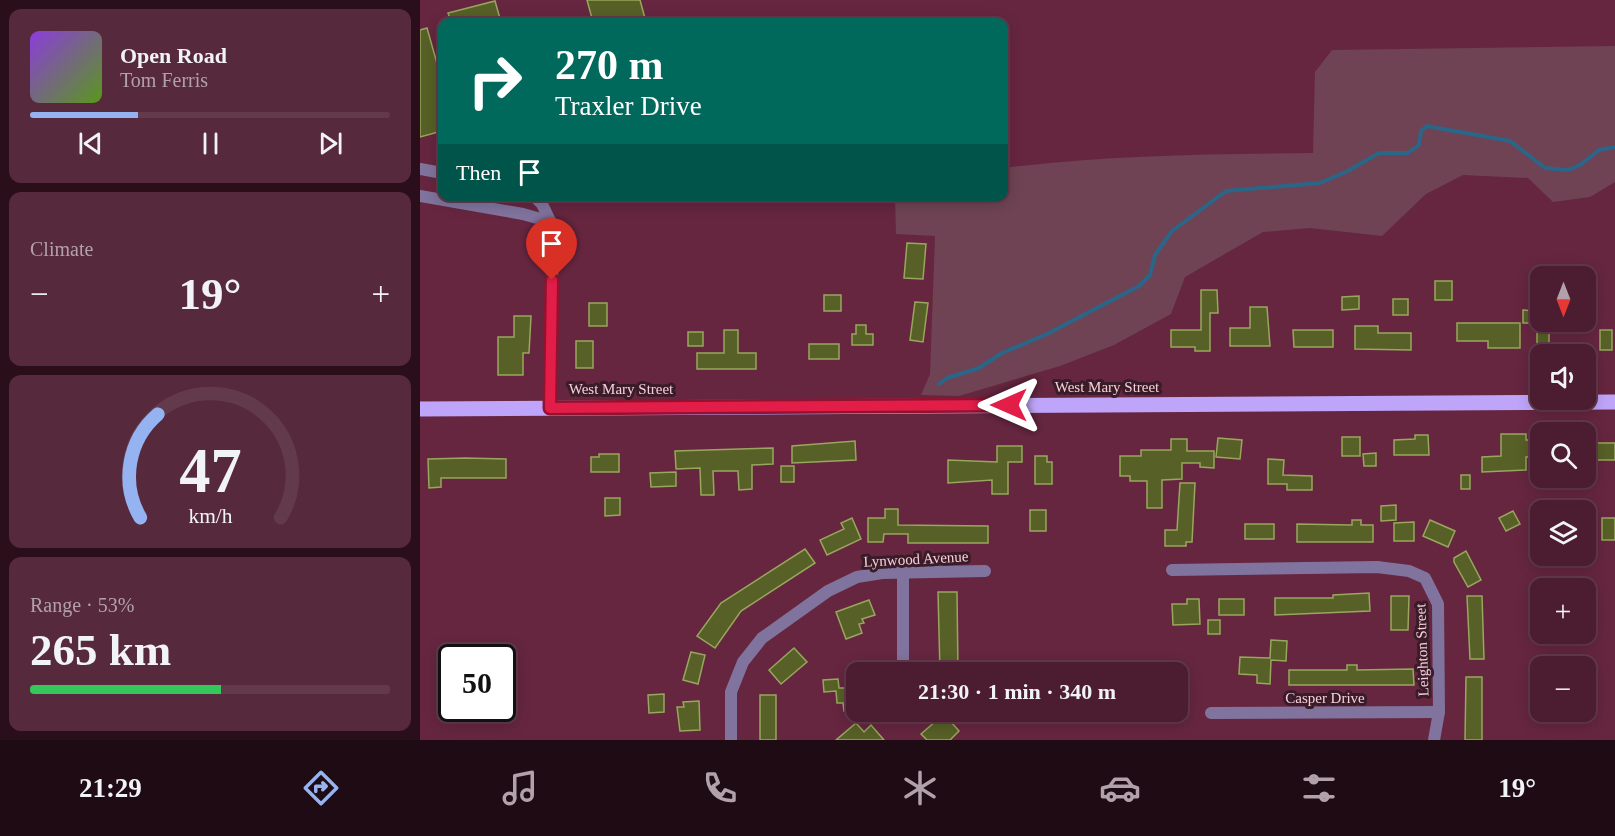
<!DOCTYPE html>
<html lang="en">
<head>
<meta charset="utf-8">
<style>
  body { margin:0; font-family:"Times New Roman",serif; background:#56293c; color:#f1f3f6; height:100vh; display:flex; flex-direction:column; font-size:22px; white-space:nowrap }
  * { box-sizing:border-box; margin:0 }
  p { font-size:20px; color:#b2a1ab }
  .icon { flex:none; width:33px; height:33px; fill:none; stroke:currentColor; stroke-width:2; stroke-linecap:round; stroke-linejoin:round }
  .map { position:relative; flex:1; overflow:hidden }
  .drawer { display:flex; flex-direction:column; gap:9px; padding:9px; background:#2a0f1a; width:420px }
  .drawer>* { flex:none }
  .hud { position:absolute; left:18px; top:18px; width:570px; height:183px; border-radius:12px; box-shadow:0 3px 15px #0003,0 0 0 2px #633a4c; background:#00695c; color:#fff; overflow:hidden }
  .needle { width:39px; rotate:180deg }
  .fabs { position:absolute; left:1110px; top:266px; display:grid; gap:12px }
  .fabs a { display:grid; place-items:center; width:66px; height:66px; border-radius:12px; background:#4c1c30; box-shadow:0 3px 15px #0003,0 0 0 2px #633a4c; font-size:30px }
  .speed { position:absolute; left:18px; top:644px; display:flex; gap:12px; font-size:30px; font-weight:700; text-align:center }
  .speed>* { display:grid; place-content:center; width:78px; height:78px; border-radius:50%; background:#4c1c30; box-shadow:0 3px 15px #0003,0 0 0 2px #633a4c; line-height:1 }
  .speed .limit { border:3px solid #111; border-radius:9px; background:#fff; color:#111 }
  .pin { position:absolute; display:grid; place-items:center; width:51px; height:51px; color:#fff; margin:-62px -26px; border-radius:50% 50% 50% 0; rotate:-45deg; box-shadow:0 0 6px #0007 }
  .pin .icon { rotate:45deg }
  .me { position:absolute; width:66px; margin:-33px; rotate:270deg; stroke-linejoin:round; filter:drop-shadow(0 0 4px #0008) }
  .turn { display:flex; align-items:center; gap:21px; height:126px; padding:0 18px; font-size:27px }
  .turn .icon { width:78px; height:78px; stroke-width:2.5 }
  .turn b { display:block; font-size:42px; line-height:51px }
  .then { display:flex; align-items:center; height:57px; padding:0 18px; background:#0003; gap:12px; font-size:22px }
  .big { font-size:45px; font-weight:800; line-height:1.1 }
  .drawer .card { flex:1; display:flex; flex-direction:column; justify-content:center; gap:9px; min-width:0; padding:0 21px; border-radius:12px; background:#56293c }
  .drawer .dial { align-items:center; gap:0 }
  .dial svg { height:156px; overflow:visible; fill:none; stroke:#633a4c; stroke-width:7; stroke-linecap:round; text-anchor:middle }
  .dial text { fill:#f1f3f6; stroke:none }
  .song { display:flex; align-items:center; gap:18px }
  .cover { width:72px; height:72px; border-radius:9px; background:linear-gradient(135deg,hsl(270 70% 55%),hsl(90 70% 35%)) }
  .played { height:6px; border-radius:3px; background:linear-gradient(90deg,#95b2f1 30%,#633a4c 30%) }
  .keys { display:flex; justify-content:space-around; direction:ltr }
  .heat { display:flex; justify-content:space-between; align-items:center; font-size:33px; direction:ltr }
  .charge { height:9px; border-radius:4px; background:linear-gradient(90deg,#34c759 53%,#633a4c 0) }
  .trip { position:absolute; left:426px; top:662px; width:342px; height:60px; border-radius:12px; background:#4c1c30; box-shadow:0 3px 15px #0003,0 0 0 2px #633a4c; font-weight:800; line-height:60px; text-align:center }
  .tab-bar { display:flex; height:96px; justify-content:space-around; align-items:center; background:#1e0b13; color:#b2a1ab }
  .tab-bar .icon { width:42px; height:42px }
  .tab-bar .on { color:#95b2f1 }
  .tab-bar b { font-size:27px; color:#f1f3f6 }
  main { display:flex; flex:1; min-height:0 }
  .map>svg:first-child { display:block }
  .green { fill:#6f4353 }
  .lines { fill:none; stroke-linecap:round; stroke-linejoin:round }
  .stream { stroke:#2a6688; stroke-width:4 }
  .building { fill:#576026; stroke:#99a65e; stroke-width:1.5 }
  .minor { stroke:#80749e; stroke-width:12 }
  .major { stroke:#bfa5fa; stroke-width:15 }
  .route-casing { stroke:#92132f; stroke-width:15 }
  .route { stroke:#e11d48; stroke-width:10 }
  .labels { text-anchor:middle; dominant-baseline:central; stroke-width:6; stroke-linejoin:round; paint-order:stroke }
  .street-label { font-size:15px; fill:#f7cfdc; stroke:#391c27 }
</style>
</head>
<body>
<main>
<section class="drawer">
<div class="card">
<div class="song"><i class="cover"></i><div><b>Open Road</b><p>Tom Ferris</p></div></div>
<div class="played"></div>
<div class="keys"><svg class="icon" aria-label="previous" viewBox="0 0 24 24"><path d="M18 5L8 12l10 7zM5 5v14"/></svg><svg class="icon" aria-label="pause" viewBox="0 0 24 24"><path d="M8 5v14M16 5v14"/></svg><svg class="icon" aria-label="next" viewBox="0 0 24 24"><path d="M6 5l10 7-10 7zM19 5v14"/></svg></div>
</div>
<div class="card"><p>Climate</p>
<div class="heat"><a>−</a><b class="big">19°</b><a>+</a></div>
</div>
<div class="card dial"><svg viewBox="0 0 100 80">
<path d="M14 69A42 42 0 1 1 86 69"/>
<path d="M14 69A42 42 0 0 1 23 16" stroke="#95b2f1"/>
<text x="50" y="56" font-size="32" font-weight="700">47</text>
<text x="50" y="72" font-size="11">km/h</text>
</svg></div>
<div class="card"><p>Range · 53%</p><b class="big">265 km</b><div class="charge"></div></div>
</section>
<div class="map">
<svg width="1195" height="740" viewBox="0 0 1195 740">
  <rect width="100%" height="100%" fill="#662640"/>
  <path class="green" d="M 1195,46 L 1195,182 L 1170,197 L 1133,202 L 1108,178 L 1043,175 L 1006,194 L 962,236 L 890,228 L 843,232 L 765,277 L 751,314 L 694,345 L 640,366 L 539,396 L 501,395 L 510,374 L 515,236 L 476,234 L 475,197 L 584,196 L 584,168 C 686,155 790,154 893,153 L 895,72 L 912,50 Z"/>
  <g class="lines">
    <polyline class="stream" points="519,384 527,378 559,368 582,353 627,334 719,286 730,275 735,255 752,231 806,191 900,183 926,172 959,153 988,153 999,145 1001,131 1007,126 1090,141 1125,168 1148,170 1160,165 1179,150 1195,147"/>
  </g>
  <g class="building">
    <polygon points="167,0 220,0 226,22 173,22"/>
    <polygon points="75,1 81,22 31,22 28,13"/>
    <polygon points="7,28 18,67 22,65 22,116 19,117 22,131 0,137 0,30"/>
    <polygon points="487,243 506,244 503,279 484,278"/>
    <rect x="1015" y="281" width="17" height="19"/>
    <polygon points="781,290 797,290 798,313 790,313 790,351 775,351 775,347 751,347 751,330 781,330"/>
    <rect x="404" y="295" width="17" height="16"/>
    <polygon points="939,296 939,309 922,310 922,297"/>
    <rect x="973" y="299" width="15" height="16"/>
    <polygon points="495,302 508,303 503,342 490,340"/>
    <rect x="169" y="303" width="18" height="23"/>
    <polygon points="830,307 847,307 850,346 810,346 810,328 830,328"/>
    <polygon points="1103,310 1113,311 1112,323 1103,323"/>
    <polygon points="94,316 111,316 109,353 103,353 103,375 78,375 78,337 94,337"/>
    <polygon points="1037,323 1100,323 1100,348 1068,348 1068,341 1037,341"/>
    <polygon points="436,325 446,325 446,334 453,334 453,345 432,345 432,334 436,334"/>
    <polygon points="935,326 958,326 958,333 991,333 991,350 935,349"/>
    <rect x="1117" y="327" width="12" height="21"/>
    <polygon points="304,330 318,330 318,353 336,353 336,369 277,369 277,353 304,353"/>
    <polygon points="873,330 913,330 913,347 874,347"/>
    <rect x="1180" y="330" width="12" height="20"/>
    <rect x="268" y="332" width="15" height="14"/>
    <rect x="156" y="341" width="17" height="27"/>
    <rect x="389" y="344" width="30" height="15"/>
    <polygon points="1081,434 1106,434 1106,440 1120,440 1120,457 1106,457 1106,470 1062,472 1062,457 1081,456"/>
    <polygon points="995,435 1008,435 1009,455 974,455 974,440 995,439"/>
    <rect x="922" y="437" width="18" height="19"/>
    <polygon points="798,438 822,440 820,459 796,457"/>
    <polygon points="751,439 767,439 767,451 794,451 794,468 780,467 780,463 762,463 762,479 742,480 742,508 727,508 727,481 710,481 710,476 700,476 700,456 721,456 721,450 751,450"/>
    <polygon points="435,441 436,460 372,463 372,446"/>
    <rect x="1177" y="443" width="18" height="17"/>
    <polygon points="577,446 602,446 602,462 588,462 588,494 572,494 572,480 528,483 528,460 577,462"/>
    <polygon points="353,448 353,464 332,465 332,489 319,490 318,471 293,471 294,495 281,495 280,468 256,469 255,451"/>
    <polygon points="956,453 956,466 944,466 943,454"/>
    <polygon points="179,454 199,454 199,472 171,472 171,457 179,457"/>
    <polygon points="615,456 627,456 627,462 632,462 632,484 615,484"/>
    <polygon points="45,458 86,459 86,478 21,478 21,487 9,488 8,459"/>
    <polygon points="848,459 864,460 863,475 892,476 892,490 867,490 867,484 848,484"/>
    <rect x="361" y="466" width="13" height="16"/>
    <polygon points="256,472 256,486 231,487 230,473"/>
    <rect x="1041" y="475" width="9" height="14"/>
    <polygon points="760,483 775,483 772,542 766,542 766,546 745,546 745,530 757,530"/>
    <polygon points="185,498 200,498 200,515 185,516"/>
    <polygon points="976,505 976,520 961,521 961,506"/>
    <polygon points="465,509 478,509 478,525 568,526 568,543 488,543 488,534 464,534 463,542 448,542 448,518 465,518"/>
    <rect x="610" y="510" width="16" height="21"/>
    <polygon points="1093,511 1100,524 1086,531 1079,518"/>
    <polygon points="432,518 441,539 407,555 400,540 424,529 421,523"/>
    <rect x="1182" y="518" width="13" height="22"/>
    <polygon points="932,520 941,520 941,525 953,525 953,542 877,542 877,524 932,525"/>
    <polygon points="1010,520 1035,531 1028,547 1003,536"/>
    <polygon points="994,522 994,541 974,541 974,523"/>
    <rect x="825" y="524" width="29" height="15"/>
    <polygon points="385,549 395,563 321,611 295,648 277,636 301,603"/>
    <polygon points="1046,551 1061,580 1048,587 1034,562 1034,558"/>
    <polygon points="518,592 537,592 538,672 520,672"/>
    <polygon points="949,593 950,611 855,615 855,598 913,598 913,595"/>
    <polygon points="971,596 989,596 988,630 971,630"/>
    <polygon points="1047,596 1062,596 1064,659 1050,659"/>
    <polygon points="767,599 779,599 780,624 753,625 752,604 767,604"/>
    <rect x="799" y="599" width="25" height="16"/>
    <polygon points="449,600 455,615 442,619 444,623 439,624 442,633 426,639 416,612"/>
    <rect x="788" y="620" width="12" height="14"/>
    <polygon points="851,640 867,641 866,661 851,660 850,684 837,683 837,675 819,674 820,657 850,658"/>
    <polygon points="374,648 387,662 361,684 349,670"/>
    <polygon points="271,652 285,655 278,684 263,680"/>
    <polygon points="927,665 937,665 937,670 993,669 994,685 869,685 869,670 927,670"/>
    <polygon points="1046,677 1062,677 1062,740 1045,740"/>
    <polygon points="418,679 419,688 436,688 436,711 424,711 423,703 417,703 416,691 404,692 403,680"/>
    <polygon points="244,694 244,712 229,713 228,695"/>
    <rect x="340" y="695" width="16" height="45"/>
    <polygon points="279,701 280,730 260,731 257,707 264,707 263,702"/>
    <polygon points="524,714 539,731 530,740 507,740 501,734"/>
    <polygon points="436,723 444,732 451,725 464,740 416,740"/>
  </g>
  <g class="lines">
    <g class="minor">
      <polyline points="0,169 22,173"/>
      <polyline points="0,196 103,214 131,222"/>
      <polyline points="114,196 122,204 133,227 130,408"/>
      <polyline points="752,570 957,567 989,571 1005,578 1018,604 1019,712 1014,740"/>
      <polyline points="483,672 483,573"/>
      <polyline points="791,713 1019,712"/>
      <polyline points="311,740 311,692 323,662 342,638 408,591 437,577 462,573 565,571"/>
    </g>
    <polyline class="major" points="0,409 1195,402"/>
  </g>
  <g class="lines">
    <g class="route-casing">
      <polyline id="route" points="132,280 130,408 589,405"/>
    </g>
    <use href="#route" class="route"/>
  </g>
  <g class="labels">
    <g class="street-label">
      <text x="687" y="387">West Mary Street</text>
      <text x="201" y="389">West Mary Street</text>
      <text transform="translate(496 559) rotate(-3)">Lynwood Avenue</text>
      <text transform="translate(1002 650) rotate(-92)">Leighton Street</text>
      <text x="905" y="698">Casper Drive</text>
    </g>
  </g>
</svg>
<div class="fabs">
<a><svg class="needle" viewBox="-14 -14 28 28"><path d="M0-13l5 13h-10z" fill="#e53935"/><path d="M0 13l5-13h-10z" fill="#b2a1ab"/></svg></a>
<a><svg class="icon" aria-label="sound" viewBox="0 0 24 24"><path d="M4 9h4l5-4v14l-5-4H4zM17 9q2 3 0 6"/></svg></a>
<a><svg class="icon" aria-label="search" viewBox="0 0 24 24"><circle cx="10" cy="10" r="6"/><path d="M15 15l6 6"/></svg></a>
<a><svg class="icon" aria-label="layers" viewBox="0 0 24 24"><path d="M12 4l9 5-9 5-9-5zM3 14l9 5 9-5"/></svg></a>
<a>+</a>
<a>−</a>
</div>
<div class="speed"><div class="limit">50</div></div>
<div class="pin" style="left:132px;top:280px;background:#d93025"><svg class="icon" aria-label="arrive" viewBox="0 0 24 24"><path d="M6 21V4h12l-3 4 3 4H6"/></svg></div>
<svg class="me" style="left:589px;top:405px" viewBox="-20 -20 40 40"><path d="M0-17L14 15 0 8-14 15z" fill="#e11d48" stroke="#fff" stroke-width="4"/></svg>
<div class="trip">21:30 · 1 min · 340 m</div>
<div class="hud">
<div class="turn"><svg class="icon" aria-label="right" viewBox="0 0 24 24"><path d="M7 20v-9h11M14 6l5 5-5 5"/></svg><div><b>270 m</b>Traxler Drive</div></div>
<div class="then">Then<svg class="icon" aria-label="arrive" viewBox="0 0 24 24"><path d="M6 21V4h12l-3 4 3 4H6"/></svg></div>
</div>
</div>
</main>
<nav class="tab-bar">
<b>21:29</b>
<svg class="icon on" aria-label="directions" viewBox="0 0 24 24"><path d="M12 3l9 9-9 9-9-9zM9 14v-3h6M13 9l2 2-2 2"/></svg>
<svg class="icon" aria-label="music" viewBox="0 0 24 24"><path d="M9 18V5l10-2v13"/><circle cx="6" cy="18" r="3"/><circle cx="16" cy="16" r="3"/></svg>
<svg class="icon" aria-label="phone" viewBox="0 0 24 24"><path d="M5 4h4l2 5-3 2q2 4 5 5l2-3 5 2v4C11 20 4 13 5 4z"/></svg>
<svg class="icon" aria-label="climate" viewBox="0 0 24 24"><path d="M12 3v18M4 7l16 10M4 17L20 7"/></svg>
<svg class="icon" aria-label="car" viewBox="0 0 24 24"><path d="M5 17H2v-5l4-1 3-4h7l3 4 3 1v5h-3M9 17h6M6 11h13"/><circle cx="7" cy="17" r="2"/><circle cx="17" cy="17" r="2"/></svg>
<svg class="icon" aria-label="filters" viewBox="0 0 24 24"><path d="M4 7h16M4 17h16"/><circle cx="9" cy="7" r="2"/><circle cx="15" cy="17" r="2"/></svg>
<b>19°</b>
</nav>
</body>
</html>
